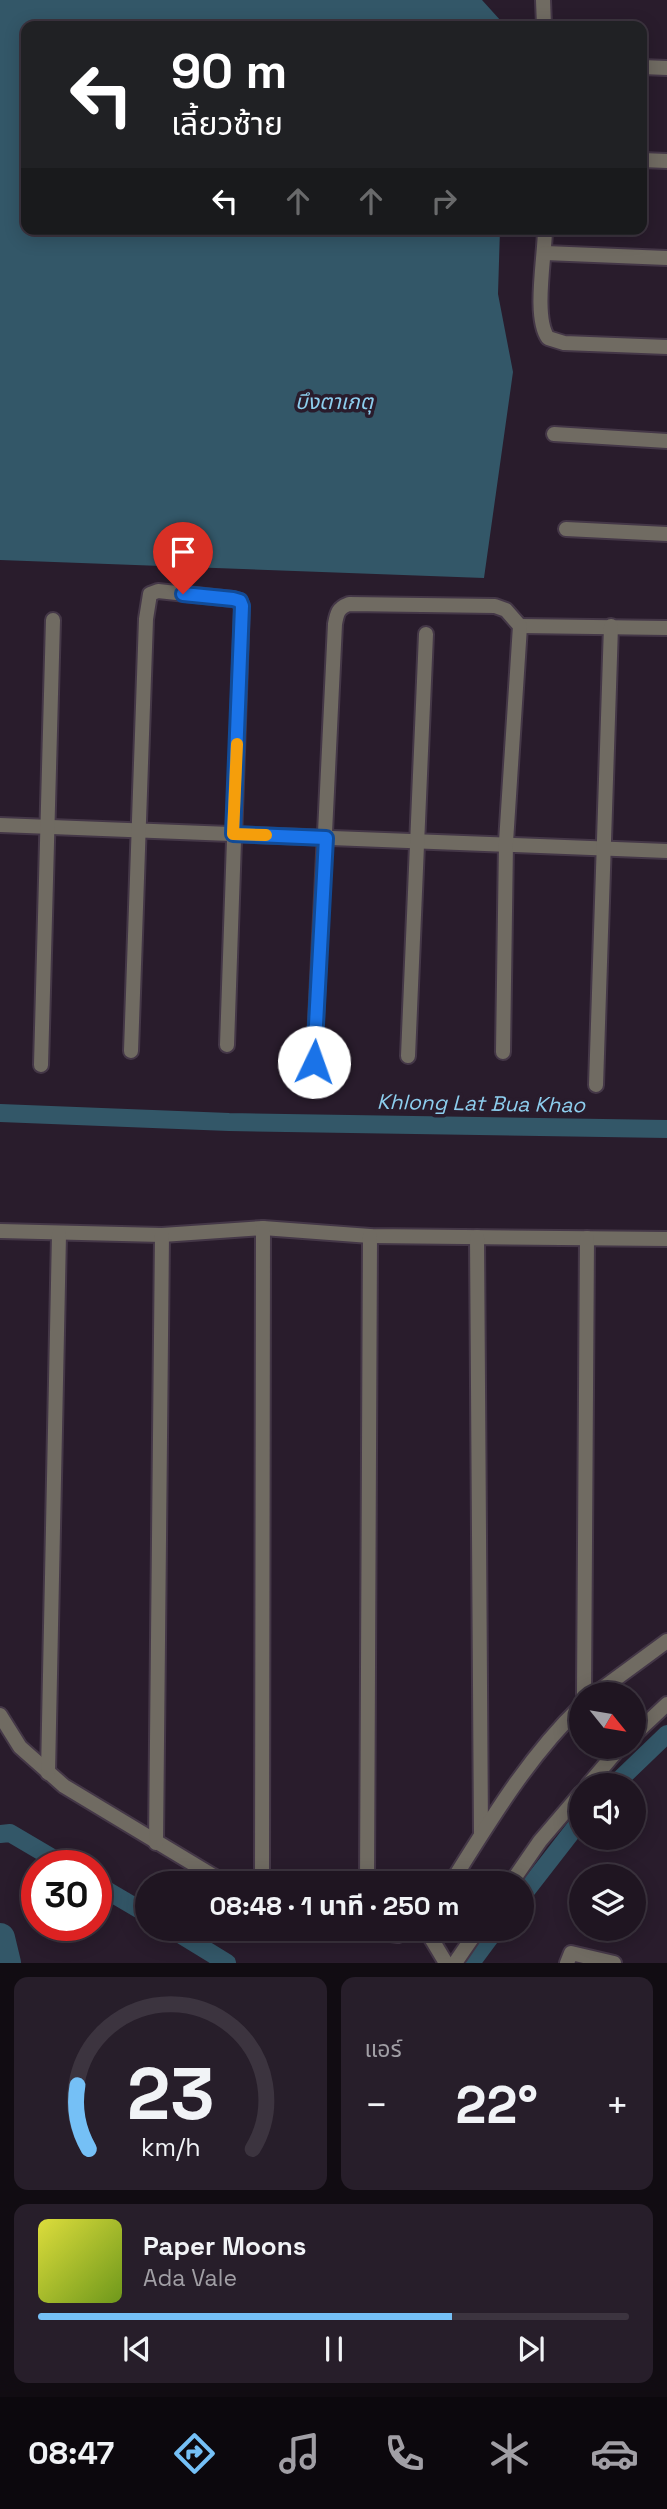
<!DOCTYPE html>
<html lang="th">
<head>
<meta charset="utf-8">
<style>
  body { margin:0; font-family:"Space Grotesk","Noto Sans Thai",sans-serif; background:#271e2a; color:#f1f3f6; height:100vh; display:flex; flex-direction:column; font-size:26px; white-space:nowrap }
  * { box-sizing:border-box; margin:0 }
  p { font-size:23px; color:#a19fa5 }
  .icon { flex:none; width:38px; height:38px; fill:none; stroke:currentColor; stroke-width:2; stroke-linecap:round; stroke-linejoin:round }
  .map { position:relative; height:1963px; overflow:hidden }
  .side { display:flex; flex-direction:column; gap:14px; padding:14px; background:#110c12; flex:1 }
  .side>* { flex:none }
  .hud { position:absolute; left:21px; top:21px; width:626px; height:214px; border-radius:14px; box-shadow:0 4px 18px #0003,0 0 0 2px #3c343f; background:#202124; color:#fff; overflow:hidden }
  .needle { width:46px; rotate:120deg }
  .tools { position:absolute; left:569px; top:1682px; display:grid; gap:14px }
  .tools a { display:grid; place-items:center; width:77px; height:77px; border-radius:50%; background:#1f1521; box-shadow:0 4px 18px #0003,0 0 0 2px #3c343f; font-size:35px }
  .speed { position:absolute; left:21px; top:1850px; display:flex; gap:14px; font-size:35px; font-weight:700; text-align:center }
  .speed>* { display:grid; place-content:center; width:91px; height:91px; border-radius:50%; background:#1f1521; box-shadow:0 4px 18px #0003,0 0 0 2px #3c343f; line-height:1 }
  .speed .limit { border:10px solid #d22; background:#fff; color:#111 }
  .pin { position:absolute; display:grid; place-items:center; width:60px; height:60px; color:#fff; margin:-72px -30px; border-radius:50% 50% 50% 0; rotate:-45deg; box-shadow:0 0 7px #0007 }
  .pin .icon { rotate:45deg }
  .me { position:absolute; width:77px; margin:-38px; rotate:3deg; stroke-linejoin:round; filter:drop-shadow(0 0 5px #0008) }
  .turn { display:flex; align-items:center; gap:24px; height:147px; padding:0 35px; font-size:32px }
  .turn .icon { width:91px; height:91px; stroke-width:2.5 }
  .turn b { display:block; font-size:49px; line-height:60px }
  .lanes { display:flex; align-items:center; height:66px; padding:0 35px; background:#0003; justify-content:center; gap:35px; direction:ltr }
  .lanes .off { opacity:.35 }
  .big { font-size:52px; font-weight:700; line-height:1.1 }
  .side .card { flex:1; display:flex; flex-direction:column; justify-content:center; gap:10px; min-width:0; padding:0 24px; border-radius:14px; background:#271e2a }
  .side .dial { align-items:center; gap:0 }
  .dial svg { height:182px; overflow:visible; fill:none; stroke:#3c343f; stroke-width:7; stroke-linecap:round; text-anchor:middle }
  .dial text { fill:#f1f3f6; stroke:none }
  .song { display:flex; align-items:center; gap:21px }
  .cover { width:84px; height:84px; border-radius:10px; background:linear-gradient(135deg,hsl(60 70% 55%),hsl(80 70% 35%)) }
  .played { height:7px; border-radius:4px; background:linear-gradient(90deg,#75c0f6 70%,#3c343f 70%) }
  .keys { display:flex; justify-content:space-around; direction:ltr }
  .heat { display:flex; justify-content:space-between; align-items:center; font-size:38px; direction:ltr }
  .side .tiles { flex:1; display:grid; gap:14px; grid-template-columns:1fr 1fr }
  .card:last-child { grid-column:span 2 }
  .trip { position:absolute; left:135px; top:1871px; width:399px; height:70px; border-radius:35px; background:#1f1521; box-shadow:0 4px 18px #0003,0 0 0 2px #3c343f; font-weight:700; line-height:70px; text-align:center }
  .dock { display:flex; height:112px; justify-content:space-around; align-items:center; background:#0c080d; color:#a19fa5 }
  .dock .icon { width:49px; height:49px }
  .dock .current { color:#75c0f6 }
  .dock b { font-size:32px; color:#f1f3f6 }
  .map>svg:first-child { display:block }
  .water { fill:#335768 }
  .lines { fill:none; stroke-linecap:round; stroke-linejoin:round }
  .canal { stroke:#335768; stroke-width:18 }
  .river { stroke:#335768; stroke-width:30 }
  .street-casing { stroke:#443747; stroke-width:18 }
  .street { stroke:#706b62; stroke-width:14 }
  .route-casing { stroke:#114b97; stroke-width:18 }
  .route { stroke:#1a73e8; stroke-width:12 }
  .slow { stroke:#f59e0b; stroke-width:12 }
  .labels { text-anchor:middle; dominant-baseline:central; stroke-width:7; stroke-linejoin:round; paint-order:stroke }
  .water-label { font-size:21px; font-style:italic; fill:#8dceee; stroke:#291c2c }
</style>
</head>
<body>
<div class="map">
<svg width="667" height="1963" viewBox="0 0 667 1963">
  <rect width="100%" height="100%" fill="#291c2c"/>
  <polygon class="water" points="0,0 482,0 501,21 501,26 26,26 26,229 500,229 498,294 513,372 484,578 0,560"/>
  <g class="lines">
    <g class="canal">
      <polyline points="0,1113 229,1122 667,1129"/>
      <polyline points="614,1785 667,1734"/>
      <polyline points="0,1834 10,1833 66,1866"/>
      <polyline points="96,1884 147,1914"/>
      <polyline points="522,1896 581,1820"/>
      <polyline points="170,1928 227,1963"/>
      <polyline points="471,1963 497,1928"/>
    </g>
    <polyline class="river" points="0,1938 6,1963"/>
    <g class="street-casing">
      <g id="street">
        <polyline points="543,0 544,26"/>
        <polyline points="642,67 667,68"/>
        <polyline points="642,160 667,161"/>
        <path d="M 545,229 C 545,256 533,317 548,338 L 564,343 L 667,347"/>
        <polyline points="545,253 667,258"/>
        <polyline points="554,434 667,441"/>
        <polyline points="566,529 667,534"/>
        <polyline points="520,626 667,628"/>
        <polyline points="0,825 667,851"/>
        <polyline points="131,1051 146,619 150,594 158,591 233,599 240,601 242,606 227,1045"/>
        <polyline points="408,1056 426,634"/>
        <path d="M 314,1062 L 335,624 C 337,613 338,608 349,604 L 495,606 L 506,610 L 520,626 L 506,842 L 503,1052"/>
        <polyline points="41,1065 53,620"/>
        <polyline points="596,1085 611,626"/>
        <polyline points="0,1231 162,1235 263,1228 370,1236 667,1239"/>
        <polyline points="477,1237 481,1833"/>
        <polyline points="584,1694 587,1238"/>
        <polyline points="595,1694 667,1641"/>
        <polyline points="0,1715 20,1747 64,1786 225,1883"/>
        <polyline points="634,1735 667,1704"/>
        <polyline points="48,1773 59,1234"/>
        <polyline points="588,1785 621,1746"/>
        <polyline points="156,1843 162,1235"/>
        <polyline points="262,1883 263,1228"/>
        <polyline points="367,1883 370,1236"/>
        <path d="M 451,1883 C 490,1821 528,1757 581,1706"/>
        <polyline points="511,1883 540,1841 581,1793"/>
        <polyline points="350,1928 398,1935 418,1928"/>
        <polyline points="425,1928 446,1963"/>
        <polyline points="455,1963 479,1928"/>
        <polyline points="567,1963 571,1953 614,1963"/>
      </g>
    </g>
    <use href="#street" class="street"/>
  </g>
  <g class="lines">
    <g class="route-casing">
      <polyline id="route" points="183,594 233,599 240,601 242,606 233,834 326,838 314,1062"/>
    </g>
    <use href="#route" class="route"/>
    <polyline class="slow" points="237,744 233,834 266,835"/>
  </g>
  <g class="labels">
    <g class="water-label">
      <text x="334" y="401">บึงตาเกตุ</text>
      <text transform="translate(481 1103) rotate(1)">Khlong Lat Bua Khao</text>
    </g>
  </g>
</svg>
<div class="tools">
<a><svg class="needle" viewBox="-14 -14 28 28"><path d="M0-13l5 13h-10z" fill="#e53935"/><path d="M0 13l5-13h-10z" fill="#a19fa5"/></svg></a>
<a><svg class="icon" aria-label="sound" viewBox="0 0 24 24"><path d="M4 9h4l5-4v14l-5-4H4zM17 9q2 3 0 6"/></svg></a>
<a><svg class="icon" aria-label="layers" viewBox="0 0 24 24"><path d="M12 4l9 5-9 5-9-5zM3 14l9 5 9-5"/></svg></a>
</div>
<div class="speed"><div class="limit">30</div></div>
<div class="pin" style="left:183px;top:594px;background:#d93025"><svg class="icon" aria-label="arrive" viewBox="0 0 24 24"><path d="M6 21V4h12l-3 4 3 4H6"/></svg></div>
<svg class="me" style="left:314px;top:1062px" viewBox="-20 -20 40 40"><circle r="19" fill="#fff"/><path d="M0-13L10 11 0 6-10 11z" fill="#1a73e8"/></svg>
<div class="trip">08:48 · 1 นาที · 250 m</div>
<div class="hud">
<div class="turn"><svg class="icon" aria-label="left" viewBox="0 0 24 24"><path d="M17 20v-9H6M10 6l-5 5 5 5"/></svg><div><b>90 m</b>เลี้ยวซ้าย</div></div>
<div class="lanes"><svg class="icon" aria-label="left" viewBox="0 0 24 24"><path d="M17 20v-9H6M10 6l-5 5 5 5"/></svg><svg class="icon off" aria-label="ahead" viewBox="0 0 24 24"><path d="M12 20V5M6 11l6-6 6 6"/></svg><svg class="icon off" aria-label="ahead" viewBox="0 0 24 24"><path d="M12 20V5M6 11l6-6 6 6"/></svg><svg class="icon off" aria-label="right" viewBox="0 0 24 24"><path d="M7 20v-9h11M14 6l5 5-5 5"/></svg></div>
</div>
</div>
<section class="side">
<div class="tiles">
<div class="card dial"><svg viewBox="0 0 100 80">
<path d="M14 69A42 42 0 1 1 86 69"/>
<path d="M14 69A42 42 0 0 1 9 41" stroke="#75c0f6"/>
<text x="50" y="56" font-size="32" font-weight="700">23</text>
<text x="50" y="72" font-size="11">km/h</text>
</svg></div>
<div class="card"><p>แอร์</p>
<div class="heat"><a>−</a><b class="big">22°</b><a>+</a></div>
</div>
<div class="card">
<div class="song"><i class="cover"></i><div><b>Paper Moons</b><p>Ada Vale</p></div></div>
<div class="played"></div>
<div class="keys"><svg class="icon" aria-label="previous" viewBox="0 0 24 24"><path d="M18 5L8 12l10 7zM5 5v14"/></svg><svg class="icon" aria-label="pause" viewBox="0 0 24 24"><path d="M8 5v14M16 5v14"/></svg><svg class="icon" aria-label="next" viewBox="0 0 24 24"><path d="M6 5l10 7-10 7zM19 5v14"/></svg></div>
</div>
</div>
</section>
<nav class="dock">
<b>08:47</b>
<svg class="icon current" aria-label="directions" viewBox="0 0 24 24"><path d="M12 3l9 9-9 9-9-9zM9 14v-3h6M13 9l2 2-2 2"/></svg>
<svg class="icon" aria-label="music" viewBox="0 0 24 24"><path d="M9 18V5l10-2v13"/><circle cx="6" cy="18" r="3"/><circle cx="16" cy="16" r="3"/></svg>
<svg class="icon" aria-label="phone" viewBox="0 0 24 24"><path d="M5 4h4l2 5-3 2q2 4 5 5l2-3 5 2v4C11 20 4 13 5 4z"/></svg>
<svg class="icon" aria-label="climate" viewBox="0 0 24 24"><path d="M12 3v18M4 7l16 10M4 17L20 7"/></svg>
<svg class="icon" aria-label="car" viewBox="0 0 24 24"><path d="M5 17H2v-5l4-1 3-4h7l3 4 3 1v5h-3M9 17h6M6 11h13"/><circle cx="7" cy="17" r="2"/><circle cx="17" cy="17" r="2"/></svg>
</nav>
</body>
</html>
